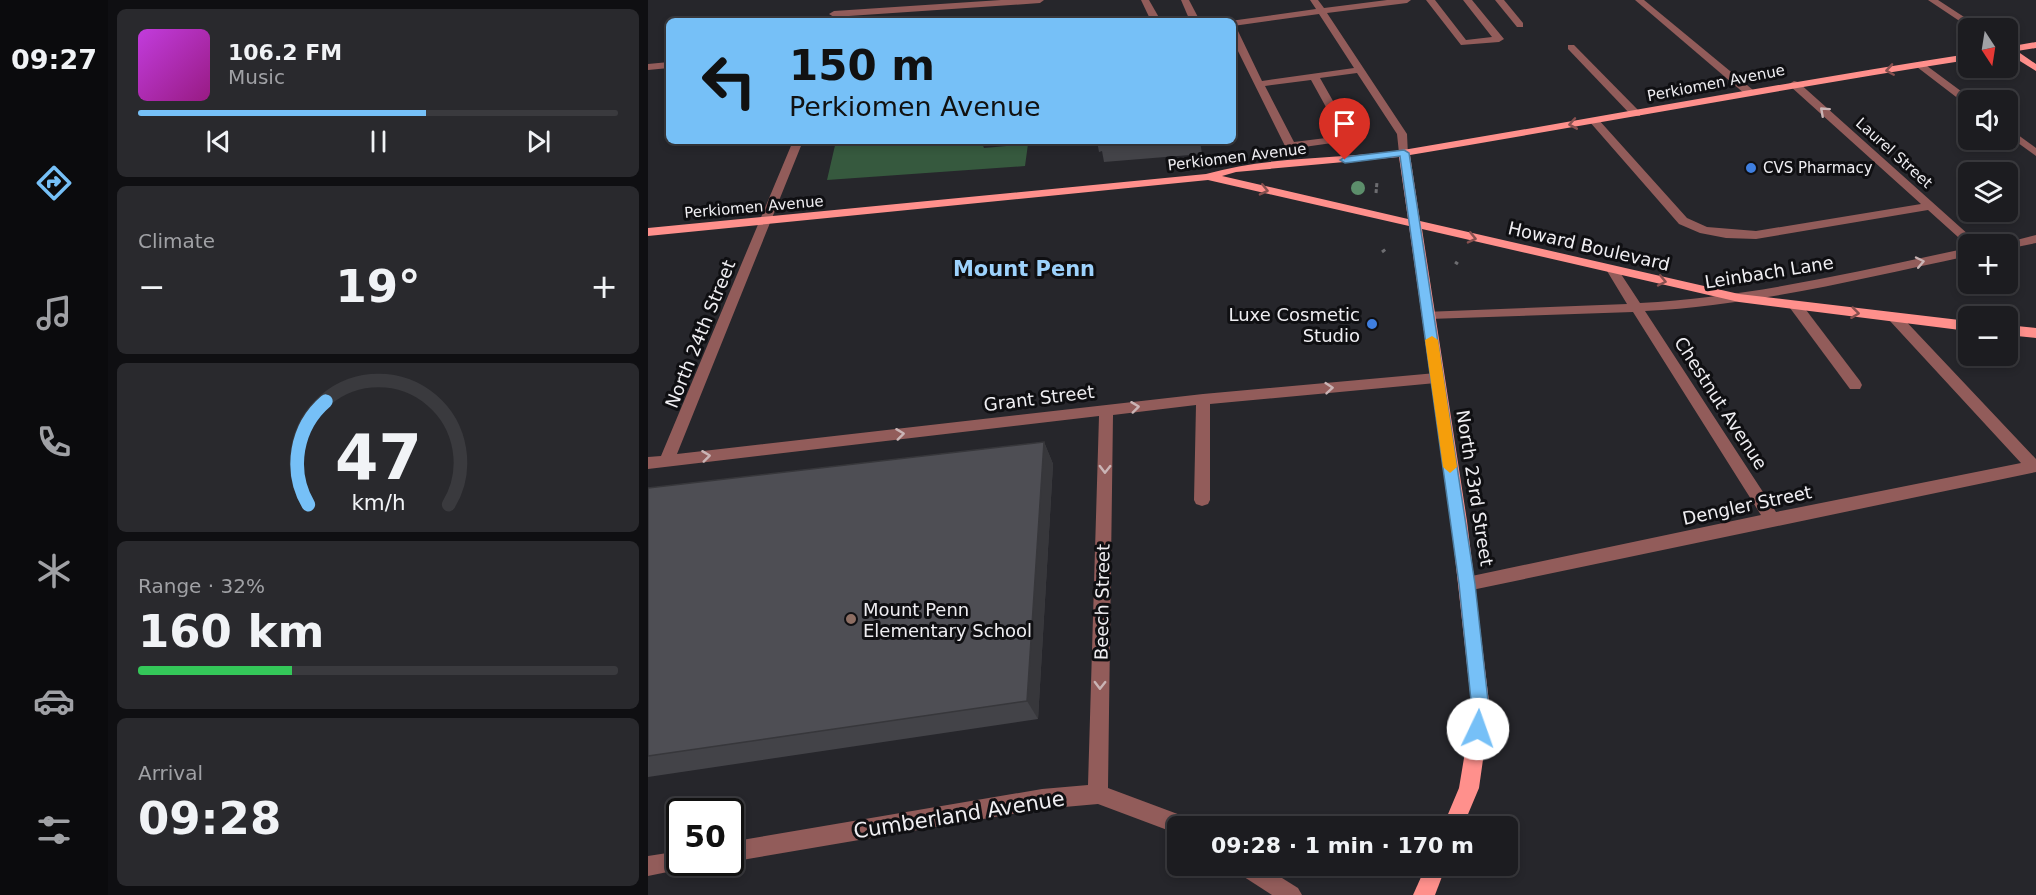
<!DOCTYPE html>
<html lang="en">
<head>
<meta charset="utf-8">
<style>
  body { margin:0; font-family:"DejaVu Sans",sans-serif; background:#29292d; color:#f1f3f6; height:100vh; display:flex; flex-direction:column; font-size:22px; white-space:nowrap }
  * { box-sizing:border-box; margin:0 }
  p { font-size:20px; color:#a0a1a5 }
  .icon { flex:none; width:33px; height:33px; fill:none; stroke:currentColor; stroke-width:2; stroke-linecap:round; stroke-linejoin:round }
  .map { position:relative; flex:1; overflow:hidden }
  .panel { display:flex; flex-direction:column; gap:9px; padding:9px; background:#0f0f12; width:540px }
  .panel>* { flex:none }
  .banner { position:absolute; left:18px; top:18px; width:570px; height:126px; border-radius:9px; box-shadow:0 3px 9px #0003,0 0 0 2px #3a3a3e; background:#76c0f7; color:#111; overflow:hidden }
  .needle { width:39px; rotate:168deg }
  .fabs { position:absolute; left:1310px; top:18px; display:grid; gap:12px }
  .fabs a { display:grid; place-items:center; width:60px; height:60px; border-radius:9px; background:#1c1c20; box-shadow:0 3px 9px #0003,0 0 0 2px #3a3a3e; font-size:30px }
  .speed { position:absolute; left:18px; top:798px; display:flex; gap:12px; font-size:30px; font-weight:700; text-align:center }
  .speed>* { display:grid; place-content:center; width:78px; height:78px; border-radius:50%; background:#1c1c20; box-shadow:0 3px 9px #0003,0 0 0 2px #3a3a3e; line-height:1 }
  .speed .limit { border:3px solid #111; border-radius:9px; background:#fff; color:#111 }
  .pin { position:absolute; display:grid; place-items:center; width:51px; height:51px; color:#fff; margin:-62px -26px; border-radius:50% 50% 50% 0; rotate:-45deg; box-shadow:0 0 6px #0007 }
  .pin .icon { rotate:45deg }
  .me { position:absolute; width:66px; margin:-33px; rotate:3deg; stroke-linejoin:round; filter:drop-shadow(0 0 4px #0008) }
  .turn { display:flex; align-items:center; gap:21px; height:126px; padding:0 24px; font-size:27px }
  .turn .icon { width:78px; height:78px; stroke-width:2.5 }
  .turn b { display:block; font-size:42px; line-height:51px }
  .big { font-size:45px; font-weight:600; line-height:1.1 }
  .panel .widget { flex:1; display:flex; flex-direction:column; justify-content:center; gap:9px; min-width:0; padding:0 21px; border-radius:9px; background:#29292d }
  .panel .dial { align-items:center; gap:0 }
  .dial svg { height:156px; overflow:visible; fill:none; stroke:#3a3a3e; stroke-width:7; stroke-linecap:round; text-anchor:middle }
  .dial text { fill:#f1f3f6; stroke:none }
  .song { display:flex; align-items:center; gap:18px }
  .cover { width:72px; height:72px; border-radius:9px; background:linear-gradient(135deg,hsl(290 70% 55%),hsl(310 70% 35%)) }
  .played { height:6px; border-radius:3px; background:linear-gradient(90deg,#76c0f7 60%,#3a3a3e 60%) }
  .keys { display:flex; justify-content:space-around; direction:ltr }
  .heat { display:flex; justify-content:space-between; align-items:center; font-size:33px; direction:ltr }
  .charge { height:9px; border-radius:4px; background:linear-gradient(90deg,#34c759 32%,#3a3a3e 0) }
  .trip { position:absolute; left:519px; top:816px; width:351px; height:60px; border-radius:9px; background:#1c1c20; box-shadow:0 3px 9px #0003,0 0 0 2px #3a3a3e; font-weight:600; line-height:60px; text-align:center }
  main { display:flex; flex:1; min-height:0 }
  .tabs { display:flex; flex-direction:column; width:108px; justify-content:space-around; align-items:center; background:#0b0b0d; color:#a0a1a5 }
  .tabs .icon { width:42px; height:42px }
  .tabs .on { color:#76c0f7 }
  .tabs b { font-size:27px; color:#f1f3f6 }
  .map>svg:first-child { display:block }
  .green { fill:#36593e }
  .lines { fill:none; stroke-linecap:round; stroke-linejoin:round }
  .path { stroke:#6d6d71; stroke-width:3; stroke-dasharray:4 2; stroke-linecap:butt }
  .minor { fill:#925c5a; fill-rule:evenodd }
  .major { fill:#ff908c; fill-rule:evenodd }
  .tree { fill:#5c8e6b }
  .wall { fill:#434348 }
  .shaded-wall { fill:#37373b }
  .building { fill:#4e4e54; stroke:#37373b; stroke-width:1.5 }
  .oneway { stroke:#87504f }
  .oneway2 { stroke:#cab4b5 }
  .route { fill:#76c0f7; stroke:#4d7da1; stroke-width:1.5 }
  .slow { fill:#f59e0b }
  .shop-dot { fill:#3f7fe0; stroke:#0f0f12; stroke-width:2 }
  .education-dot { fill:#8d6e63; stroke:#0f0f12; stroke-width:2 }
  .labels { text-anchor:middle; dominant-baseline:central; stroke-width:6; stroke-linejoin:round; paint-order:stroke }
  .far-street-label { font-size:15px; fill:#efeef2; stroke:#0f0f12 }
  .far-poi-label { font-size:15px; fill:#efeef2; stroke:#0f0f12; text-anchor:start }
  .street-label { font-size:18px; fill:#efeef2; stroke:#0f0f12 }
  .poi-label { font-size:18px; fill:#efeef2; stroke:#0f0f12; text-anchor:end }
  .quarter-label { font-size:21px; font-weight:bold; fill:#9dd2fc; stroke:#0f0f12 }
  .near-street-label { font-size:21px; fill:#efeef2; stroke:#0f0f12 }
</style>
</head>
<body>
<main>
<nav class="tabs">
<b>09:27</b>
<svg class="icon on" aria-label="directions" viewBox="0 0 24 24"><path d="M12 3l9 9-9 9-9-9zM9 14v-3h6M13 9l2 2-2 2"/></svg>
<svg class="icon" aria-label="music" viewBox="0 0 24 24"><path d="M9 18V5l10-2v13"/><circle cx="6" cy="18" r="3"/><circle cx="16" cy="16" r="3"/></svg>
<svg class="icon" aria-label="phone" viewBox="0 0 24 24"><path d="M5 4h4l2 5-3 2q2 4 5 5l2-3 5 2v4C11 20 4 13 5 4z"/></svg>
<svg class="icon" aria-label="climate" viewBox="0 0 24 24"><path d="M12 3v18M4 7l16 10M4 17L20 7"/></svg>
<svg class="icon" aria-label="car" viewBox="0 0 24 24"><path d="M5 17H2v-5l4-1 3-4h7l3 4 3 1v5h-3M9 17h6M6 11h13"/><circle cx="7" cy="17" r="2"/><circle cx="17" cy="17" r="2"/></svg>
<svg class="icon" aria-label="filters" viewBox="0 0 24 24"><path d="M4 7h16M4 17h16"/><circle cx="9" cy="7" r="2"/><circle cx="15" cy="17" r="2"/></svg>
</nav>
<section class="panel">
<div class="widget">
<div class="song"><i class="cover"></i><div><b>106.2 FM</b><p>Music</p></div></div>
<div class="played"></div>
<div class="keys"><svg class="icon" aria-label="previous" viewBox="0 0 24 24"><path d="M18 5L8 12l10 7zM5 5v14"/></svg><svg class="icon" aria-label="pause" viewBox="0 0 24 24"><path d="M8 5v14M16 5v14"/></svg><svg class="icon" aria-label="next" viewBox="0 0 24 24"><path d="M6 5l10 7-10 7zM19 5v14"/></svg></div>
</div>
<div class="widget"><p>Climate</p>
<div class="heat"><a>−</a><b class="big">19°</b><a>+</a></div>
</div>
<div class="widget dial"><svg viewBox="0 0 100 80">
<path d="M14 69A42 42 0 1 1 86 69"/>
<path d="M14 69A42 42 0 0 1 23 16" stroke="#76c0f7"/>
<text x="50" y="56" font-size="32" font-weight="700">47</text>
<text x="50" y="72" font-size="11">km/h</text>
</svg></div>
<div class="widget"><p>Range · 32%</p><b class="big">160 km</b><div class="charge"></div></div>
<div class="widget"><p>Arrival</p><b class="big">09:28</b></div>
</section>
<div class="map">
<svg width="1388" height="895" viewBox="0 0 1388 895">
  <rect width="100%" height="100%" fill="#26262b"/>
  <polygon class="green" points="188,141 333,141 336,148 380,144 377,166 179,180"/>
  <g class="lines">
    <g class="path">
      <polyline points="728,193 729,182"/>
      <polyline points="734,252 738,249"/>
      <polyline points="807,262 810,264"/>
    </g>
    <g class="minor">
      <polygon points="353,0 396,0 392,3 186,17 181,14 186,11"/>
      <polygon points="493,0 501,0 513,21 503,21"/>
      <polygon points="533,0 541,0 552,21 542,21"/>
      <path d="M 662,0 L 670,0 L 676,8 L 739,0 L 763,0 L 759,3 L 679,13 L 759,134 L 760,155 L 752,155 L 751,153 L 749,134 L 709,73 L 672,78 L 706,138 L 705,140 L 642,149 L 637,146 L 585,41 L 585,28 L 590,31 L 614,81 L 706,68 L 671,14 L 585,26 L 585,21 L 582,21 L 668,9 ZM 663,80 L 694,136 L 646,142 L 617,86 Z"/>
      <polygon points="778,0 787,0 818,40 844,37 815,0 824,0 856,39 851,42 813,45"/>
      <polygon points="847,0 856,0 875,23 875,27 869,27"/>
      <polygon points="987,0 996,0 1105,90 1105,94 1097,94"/>
      <polygon points="1280,0 1290,0 1333,28 1322,28"/>
      <polygon points="920,45 926,45 992,112 992,116 984,116 920,49"/>
      <polygon points="21,62 21,68 0,70 0,64"/>
      <polygon points="1269,63 1275,63 1325,100 1320,100 1320,104 1316,103 1269,67"/>
      <polygon points="1146,81 1150,82 1331,244 1320,246 1280,210 1108,239 1078,238 1052,233 1031,224 941,121 950,119 1039,218 1059,227 1108,231 1273,204 1142,86 1141,84"/>
      <polygon points="1359,127 1388,148 1388,156 1359,135"/>
      <polygon points="145,141 155,141 29,454 555,394 788,373 793,374 795,378 793,382 788,383 562,404 562,500 560,504 554,506 548,504 546,500 548,405 465,415 460,788 543,819 546,826 530,826 530,834 450,804 394,809 82,862 82,842 394,789 440,785 451,416 0,469 0,457 13,456"/>
      <polygon points="1388,235 1388,243 1359,249 1359,244 1353,244"/>
      <path d="M 1320,248 L 1320,256 C 1213,279 1107,305 997,311 L 1128,512 L 1373,463 L 1242,321 L 1240,318 L 1247,314 L 1252,315 L 1388,459 L 1388,472 L 819,591 L 813,589 L 811,584 L 813,579 L 819,577 L 1113,515 L 985,312 L 781,319 L 776,318 L 774,315 L 776,312 L 979,304 L 959,271 L 965,267 L 969,268 L 992,303 C 1104,297 1211,271 1320,248 Z"/>
      <polygon points="1147,301 1152,302 1212,381 1214,385 1212,389 1202,389 1142,308 1140,305"/>
      <polygon points="32,851 32,862 42,862 39,868 0,876 0,856"/>
      <polygon points="587,866 615,866 650,888 654,895 624,895 590,873"/>
    </g>
    <g class="major">
      <polygon points="1388,42 1388,48 1369,51 1388,64 1388,71 1359,53 1359,47"/>
      <path d="M 1320,54 L 1320,60 C 1133,89 948,124 762,155 L 772,221 L 1091,294 L 1320,321 L 1320,331 L 1091,302 L 774,229 L 819,521 L 842,710 L 831,788 L 815,826 L 795,826 L 811,788 L 824,710 L 803,521 L 761,226 L 560,180 L 0,236 L 0,228 L 558,174 C 624,155 694,160 761,149 C 947,118 1133,83 1320,54 ZM 751,157 L 760,219 L 574,176 L 588,172 Z"/>
      <polygon points="1359,325 1388,328 1388,338 1359,335"/>
      <polygon points="778,866 798,866 787,895 765,895"/>
    </g>
  </g>
  <circle class="tree" cx="710" cy="188" r="7"/>
  <g class="wall">
    <polygon points="449,141 552,141 554,154 456,162 454,151 451,152"/>
    <polygon points="396,442 405,464 390,719 0,777 0,488"/>
  </g>
  <polygon class="shaded-wall" points="396,442 405,464 390,719 379,701"/>
  <polygon class="building" points="396,442 379,701 0,756 0,488"/>
  <defs><path id="oneway-chevron" d="M-2-3.5L2.5 0L-2 3.5" fill="none" stroke-width="1.6" stroke-linecap="round" stroke-linejoin="round" transform="scale(1.5)"/></defs>
  <g class="oneway">
    <use href="#oneway-chevron" transform="translate(1242 70) rotate(171)"/>
    <use href="#oneway-chevron" transform="translate(925 124) rotate(170)"/>
    <use href="#oneway-chevron" transform="translate(616 190) rotate(13)"/>
    <use href="#oneway-chevron" transform="translate(824 238) rotate(13)"/>
    <use href="#oneway-chevron" transform="translate(1014 281) rotate(12)"/>
    <use href="#oneway-chevron" transform="translate(1207 313) rotate(7)"/>
  </g>
  <g class="oneway2">
    <use href="#oneway-chevron" transform="translate(1176 111) rotate(-138)"/>
    <use href="#oneway-chevron" transform="translate(1272 262) rotate(-12)"/>
    <use href="#oneway-chevron" transform="translate(681 388) rotate(-5)"/>
    <use href="#oneway-chevron" transform="translate(487 407) rotate(-7)"/>
    <use href="#oneway-chevron" transform="translate(252 434) rotate(-7)"/>
    <use href="#oneway-chevron" transform="translate(58 456) rotate(-7)"/>
    <use href="#oneway-chevron" transform="translate(457 469) rotate(91)"/>
    <use href="#oneway-chevron" transform="translate(452 685) rotate(91)"/>
  </g>
  <polygon class="route" points="756,150 761,153 827,584 841,710 836,735 830,738 824,735 821,729 824,710 811,584 752,156 697,163 692,160 697,157"/>
  <polygon class="slow" points="784,336 790,340 809,467 802,473 795,467 777,340"/>
  <g class="shop-dot">
    <circle cx="1103" cy="168" r="6"/>
    <circle cx="724" cy="324" r="6"/>
  </g>
  <circle class="education-dot" cx="203" cy="619" r="6"/>
  <g class="labels">
    <g class="far-street-label">
      <text transform="translate(1068 83) rotate(-11)">Perkiomen Avenue</text>
      <text transform="translate(1246 153) rotate(42)">Laurel Street</text>
      <text transform="translate(589 157) rotate(-7)">Perkiomen Avenue</text>
      <text transform="translate(106 207) rotate(-5)">Perkiomen Avenue</text>
    </g>
    <g class="far-poi-label">
      <text x="1115" y="168">CVS Pharmacy</text>
    </g>
    <g class="street-label">
      <text transform="translate(941 246) rotate(13)">Howard Boulevard</text>
      <text transform="translate(1121 272) rotate(-9)">Leinbach Lane</text>
      <text transform="translate(52 334) rotate(-68)">North 24th Street</text>
      <text transform="translate(391 398) rotate(-7)">Grant Street</text>
      <text transform="translate(1073 403) rotate(57)">Chestnut Avenue</text>
      <text transform="translate(827 488) rotate(81)">North 23rd Street</text>
      <text transform="translate(1099 505) rotate(-12)">Dengler Street</text>
      <text transform="translate(454 602) rotate(-89)">Beech Street</text>
    </g>
    <g class="poi-label">
      <text x="712" y="314">Luxe Cosmetic<tspan x="712" dy="21">Studio</tspan></text>
      <text x="215" y="609" text-anchor="start">Mount Penn<tspan x="215" dy="21">Elementary School</tspan></text>
    </g>
    <g class="quarter-label">
      <text x="376" y="269">Mount Penn</text>
    </g>
    <g class="near-street-label">
      <text transform="translate(311 815) rotate(-9)">Cumberland Avenue</text>
    </g>
  </g>
</svg>
<div class="fabs">
<a><svg class="needle" viewBox="-14 -14 28 28"><path d="M0-13l5 13h-10z" fill="#e53935"/><path d="M0 13l5-13h-10z" fill="#a0a1a5"/></svg></a>
<a><svg class="icon" aria-label="sound" viewBox="0 0 24 24"><path d="M4 9h4l5-4v14l-5-4H4zM17 9q2 3 0 6"/></svg></a>
<a><svg class="icon" aria-label="layers" viewBox="0 0 24 24"><path d="M12 4l9 5-9 5-9-5zM3 14l9 5 9-5"/></svg></a>
<a>+</a>
<a>−</a>
</div>
<div class="speed"><div class="limit">50</div></div>
<div class="pin" style="left:697px;top:160px;background:#d93025"><svg class="icon" aria-label="arrive" viewBox="0 0 24 24"><path d="M6 21V4h12l-3 4 3 4H6"/></svg></div>
<svg class="me" style="left:830px;top:729px" viewBox="-20 -20 40 40"><circle r="19" fill="#fff"/><path d="M0-13L10 11 0 6-10 11z" fill="#76c0f7"/></svg>
<div class="trip">09:28 · 1 min · 170 m</div>
<div class="banner">
<div class="turn"><svg class="icon" aria-label="left" viewBox="0 0 24 24"><path d="M17 20v-9H6M10 6l-5 5 5 5"/></svg><div><b>150 m</b>Perkiomen Avenue</div></div>
</div>
</div>
</main>
</body>
</html>
